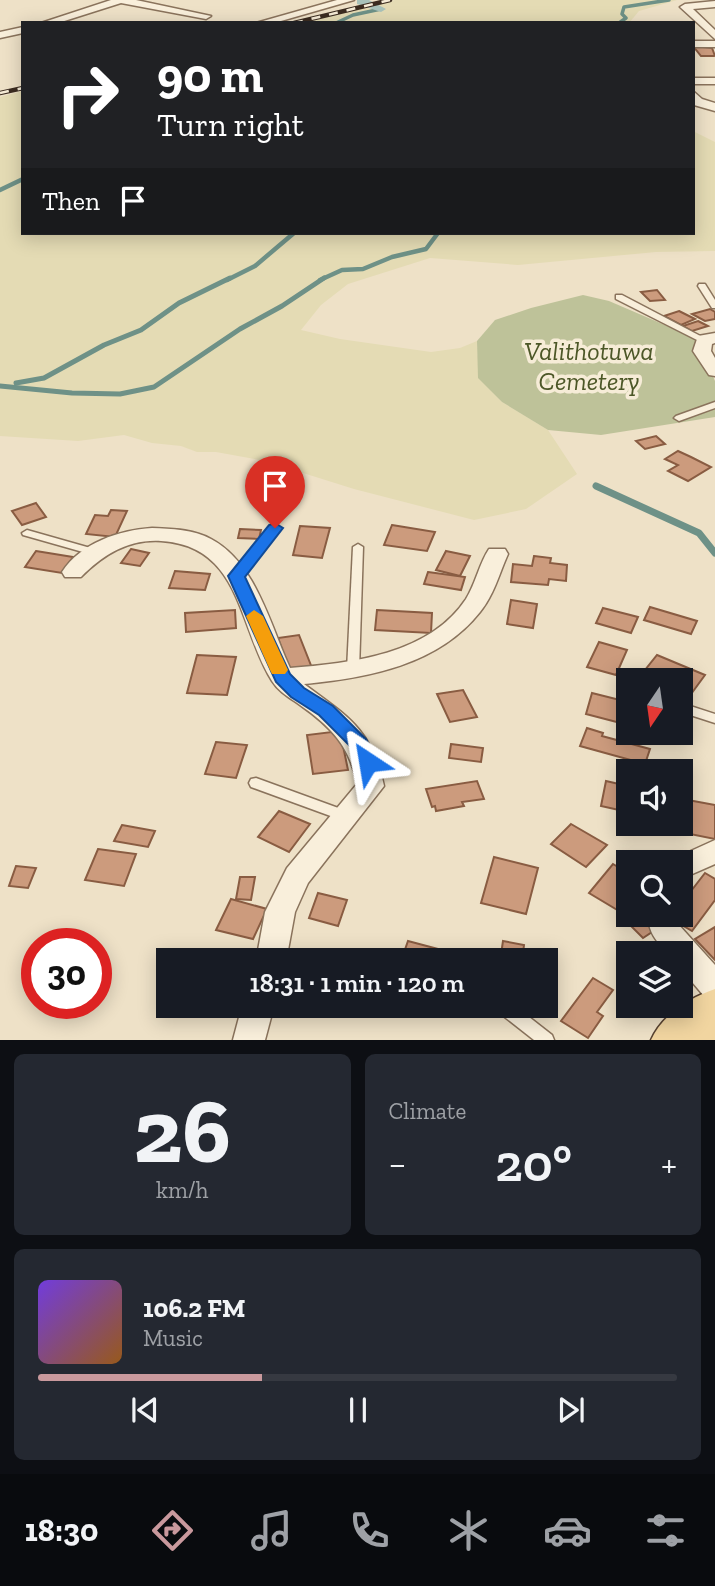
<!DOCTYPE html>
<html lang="en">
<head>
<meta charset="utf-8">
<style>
  body { margin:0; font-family:"Zilla Slab",serif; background:#242831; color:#f1f3f6; height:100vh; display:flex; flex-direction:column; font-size:26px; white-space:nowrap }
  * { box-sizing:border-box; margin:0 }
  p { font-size:23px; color:#9ea1a6 }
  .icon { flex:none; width:38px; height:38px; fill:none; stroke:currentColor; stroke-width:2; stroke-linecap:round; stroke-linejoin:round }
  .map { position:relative; height:1040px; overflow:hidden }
  .panel { display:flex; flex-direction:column; gap:14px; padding:14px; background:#0d0f14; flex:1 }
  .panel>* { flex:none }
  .top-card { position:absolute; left:21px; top:21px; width:674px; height:214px; border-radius:0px; box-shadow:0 4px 18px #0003; background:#202124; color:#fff; overflow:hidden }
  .needle { width:46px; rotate:193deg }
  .controls { position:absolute; left:616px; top:668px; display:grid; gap:14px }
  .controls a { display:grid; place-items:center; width:77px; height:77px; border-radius:0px; background:#171b24; box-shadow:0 4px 18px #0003; font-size:35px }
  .speed { position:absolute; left:21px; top:928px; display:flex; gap:14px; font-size:35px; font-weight:700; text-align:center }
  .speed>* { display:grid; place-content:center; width:91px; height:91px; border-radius:50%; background:#171b24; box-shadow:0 4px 18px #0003; line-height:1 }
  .speed .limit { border:10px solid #d22; background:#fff; color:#111 }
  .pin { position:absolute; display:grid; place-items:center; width:60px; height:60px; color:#fff; margin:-72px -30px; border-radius:50% 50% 50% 0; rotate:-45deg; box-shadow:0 0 7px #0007 }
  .pin .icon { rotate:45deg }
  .me { position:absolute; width:77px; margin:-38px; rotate:327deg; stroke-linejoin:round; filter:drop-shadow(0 0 5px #0008) }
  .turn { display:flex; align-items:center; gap:24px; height:147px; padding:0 21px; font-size:32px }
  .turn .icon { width:91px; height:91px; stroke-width:2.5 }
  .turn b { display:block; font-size:49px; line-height:60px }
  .then { display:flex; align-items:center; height:66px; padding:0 21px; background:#0003; gap:14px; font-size:26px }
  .big { font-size:52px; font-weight:600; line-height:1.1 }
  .panel .tile { flex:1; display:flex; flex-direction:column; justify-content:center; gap:10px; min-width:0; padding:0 24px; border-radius:10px; background:#242831 }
  .panel .dial { align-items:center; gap:0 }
  .dial b { font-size:91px; line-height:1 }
  .song { display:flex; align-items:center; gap:21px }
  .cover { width:84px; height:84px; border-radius:10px; background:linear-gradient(135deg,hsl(260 70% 55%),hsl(30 70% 35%)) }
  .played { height:7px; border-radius:4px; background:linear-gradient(90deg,#c9999d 35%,#363941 35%) }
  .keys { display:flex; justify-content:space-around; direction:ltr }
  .heat { display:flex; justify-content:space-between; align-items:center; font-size:38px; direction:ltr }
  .panel .tiles { flex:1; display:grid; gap:14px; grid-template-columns:1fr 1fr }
  .tile:last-child { grid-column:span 2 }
  .trip { position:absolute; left:156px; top:948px; width:402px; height:70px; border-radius:0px; background:#171b24; box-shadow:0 4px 18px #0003; font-weight:600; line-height:70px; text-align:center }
  .tab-bar { display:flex; height:112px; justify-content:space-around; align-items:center; background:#090b0e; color:#9ea1a6 }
  .tab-bar .icon { width:49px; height:49px }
  .tab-bar .on { color:#c9999d }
  .tab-bar b { font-size:32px; color:#f1f3f6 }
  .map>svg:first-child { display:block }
  .farmland { fill:#e4dbb4 }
  .cemetery { fill:#bec299 }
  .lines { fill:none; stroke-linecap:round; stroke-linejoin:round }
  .stream-far3 { stroke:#6e9187; stroke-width:3.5 }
  .stream-far2 { stroke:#6e9187; stroke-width:4.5 }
  .stream-far1 { stroke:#6e9187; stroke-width:5 }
  .stream { stroke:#6e9187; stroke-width:7 }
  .canal { fill:#a8c2ba; fill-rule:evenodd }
  .building { fill:#cc9b7d; stroke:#895c42; stroke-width:2 }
  .service-casing { stroke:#8a735c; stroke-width:3 }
  .minor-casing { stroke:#8a735c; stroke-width:3 }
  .primary-casing { stroke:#584230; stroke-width:3 }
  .service { fill:#f9efdb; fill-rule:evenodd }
  .minor { fill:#f9efdb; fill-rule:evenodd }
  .primary { fill:#f1d5a0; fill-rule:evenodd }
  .rail-casing { stroke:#3b2c20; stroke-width:4.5 }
  .rail { stroke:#f6ecd7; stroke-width:2.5; stroke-dasharray:9; stroke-linecap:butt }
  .route { fill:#1a73e8; stroke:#114b97; stroke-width:2 }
  .slow { fill:#f59e0b }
  .labels { text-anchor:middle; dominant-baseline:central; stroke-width:7; stroke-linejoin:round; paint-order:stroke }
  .park-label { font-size:26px; font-style:italic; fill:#4c5727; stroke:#f6ecd7 }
</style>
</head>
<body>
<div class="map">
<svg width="715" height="1040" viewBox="0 0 715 1040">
  <rect width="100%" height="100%" fill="#eee1c7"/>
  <g class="farmland">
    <polygon points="395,0 677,0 639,11 629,23 304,23"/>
    <polygon points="23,91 23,233 693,233 693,131 715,142 715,251 656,252 518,265 430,258 348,284 321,305 301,330 340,339 431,352 460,348 477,341 479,378 502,402 548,430 577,474 526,509 474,520 354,489 265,461 216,452 197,452 181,446 152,443 124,435 78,441 0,436 0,97"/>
  </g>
  <polygon class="cemetery" points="583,295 609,301 695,338 715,381 715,417 601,435 548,430 502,402 478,378 477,341 495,320 531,308"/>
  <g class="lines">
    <g class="stream-far3">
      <polyline points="336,23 353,15 381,9"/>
      <polyline points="619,23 626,18 622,14 624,7 669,0"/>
    </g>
    <g class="stream-far2">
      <polyline points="0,190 23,179"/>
      <polyline points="227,280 255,266 294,233"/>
      <polyline points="320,280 342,270 363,269 392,257 426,249 438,233"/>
    </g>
    <g class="stream-far1">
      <polyline points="16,383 44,378 104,345 141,330 179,303 230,278"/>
      <polyline points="0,386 72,393 120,394 154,387 240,329 282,306 324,278"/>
    </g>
    <polyline class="stream" points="596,486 699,533 715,553"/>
    <polygon class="canal" points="357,0 369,0 386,9 381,12 357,4"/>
  </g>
  <g class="building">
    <polygon points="693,46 712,48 715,56 701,56"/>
    <polygon points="657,290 665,300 650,301 641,292"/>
    <polygon points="710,309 715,312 715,319 705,321 692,314"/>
    <polygon points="679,311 695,319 681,325 664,316"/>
    <polygon points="698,321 708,326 692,331 683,326"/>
    <polygon points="656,436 665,444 645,449 636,441"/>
    <polygon points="678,451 691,457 711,467 688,481 668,471 678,465 665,459"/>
    <polygon points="36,503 46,517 22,525 12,511"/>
    <polygon points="111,510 127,511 115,537 86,534 95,515 108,516"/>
    <polygon points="392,525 435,532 427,551 384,545"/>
    <polygon points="300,526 330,528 322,558 293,555"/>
    <polygon points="240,529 261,530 259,539 238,538"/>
    <polygon points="131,549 149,553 140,566 121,563"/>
    <polygon points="36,551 73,557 62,573 25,567"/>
    <polygon points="446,551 470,556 460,576 436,570"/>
    <polygon points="534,556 551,558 550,563 567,565 566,581 549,579 548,585 511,582 513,564 532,566"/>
    <polygon points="175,571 210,574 205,590 169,588"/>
    <polygon points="428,572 465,577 461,590 424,584"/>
    <polygon points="511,600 537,604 533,628 507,624"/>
    <polygon points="650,607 697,621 691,634 644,620"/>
    <polygon points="603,608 638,617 631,633 596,623"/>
    <polygon points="235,610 236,628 186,632 185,613"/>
    <polygon points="377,610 432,613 431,633 375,630"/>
    <polygon points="299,635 312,668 290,672 278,638"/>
    <polygon points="599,642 627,650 616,675 587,667"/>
    <polygon points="197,655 236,657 227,695 187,693"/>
    <polygon points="657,655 705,675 686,701 681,698 681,681 637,680"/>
    <polygon points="463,690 477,717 450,722 437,694"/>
    <polygon points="592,693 628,702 628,725 586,714"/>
    <polygon points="681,722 687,723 685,742 644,734 681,733"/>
    <polygon points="587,728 603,733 602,736 650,749 645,764 580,746"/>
    <polygon points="340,731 348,770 313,774 307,735"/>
    <polygon points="216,742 247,745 236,778 205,774"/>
    <polygon points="451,744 483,748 481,762 449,758"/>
    <polygon points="477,781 484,799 462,802 464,806 436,811 435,806 432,807 426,789"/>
    <polygon points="606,781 628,786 628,812 601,806"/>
    <polygon points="688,800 715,805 715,839 685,833"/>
    <polygon points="279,811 310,824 289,852 258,837"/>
    <polygon points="571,824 607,845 586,867 551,844"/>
    <polygon points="122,825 155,831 148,847 114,841"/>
    <polygon points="98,849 136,854 124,886 85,880"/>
    <polygon points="494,857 538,868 526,914 481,903"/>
    <polygon points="613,864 628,873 628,900 619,911 589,893"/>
    <polygon points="16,866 36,868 28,888 9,886"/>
    <polygon points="705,873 715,879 715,900 692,931 670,918 681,915 681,904"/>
    <polygon points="240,877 255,877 251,900 236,899"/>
    <polygon points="318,893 347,900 338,926 309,918"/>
    <polygon points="231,899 267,909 253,939 216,930"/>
    <polygon points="635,915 650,915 661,926 643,938 626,921"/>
    <polygon points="715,927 715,960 695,939"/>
    <polygon points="408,941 453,953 451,961 401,961"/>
    <polygon points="503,941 524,945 522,961 500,961"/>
    <polygon points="593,978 613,990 597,1012 603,1016 588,1038 561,1021"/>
    <polygon points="401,1006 436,1006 433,1016"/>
  </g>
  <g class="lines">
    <g class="service-casing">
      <g id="service">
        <polygon points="699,284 705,284 715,300 715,308 712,308 698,286"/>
        <polygon points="616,295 622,295 708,340 704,343 701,342 616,299"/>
        <polygon points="715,402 715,408 679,421 674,418 676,416"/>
        <polygon points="275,525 280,528 279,530 240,578 232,578 230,576 232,574 271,526"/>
        <polygon points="27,530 101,551 102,553 97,556 23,535 22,533"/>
        <polygon points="358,544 363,547 359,670 357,673 349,673 347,670 353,547"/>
        <polygon points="681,703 715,714 715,723 681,712"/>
        <polygon points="256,778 352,813 354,817 352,821 347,822 251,787 249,783 251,779"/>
        <polygon points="495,1006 515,1006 552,1035 554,1040 534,1040 497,1011"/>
      </g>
    </g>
    <g class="minor-casing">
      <g id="minor">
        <polygon points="111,0 136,0 211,16 206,19 121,3 58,23 41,23"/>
        <polygon points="337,0 354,0 274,23 256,23"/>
        <polygon points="715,1 715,7 693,9 715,30 715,39 680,7 685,4"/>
        <polygon points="23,27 23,33 0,38 0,32"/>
        <rect x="693" y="41" width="22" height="6"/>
        <rect x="693" y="78" width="22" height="6"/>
        <polygon points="693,91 702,99 715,103 715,111 694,105"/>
        <polygon points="715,333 715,343 712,344 711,351 715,358 715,376 709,375 693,351 698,336"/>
        <path d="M 152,528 C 172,529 193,529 211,539 C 256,563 270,625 290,668 C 351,663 429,655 466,599 C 476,583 479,564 489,549 L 505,549 L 508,554 C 499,574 494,595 480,612 C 438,665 368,678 304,684 C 347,716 372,729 384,786 L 308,883 L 295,912 L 286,961 L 256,961 L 265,912 L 287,868 L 357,784 C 350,746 330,726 300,705 C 290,698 278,691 272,681 C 238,627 242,546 161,541 C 128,539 103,555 81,577 L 65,577 L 62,572 C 81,543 119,530 152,528 Z"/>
        <polygon points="715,840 715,864 681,879 681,863 670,863 671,860"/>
        <path d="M 649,915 L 679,915 L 678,924 L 715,965 L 715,1000 L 704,996 L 681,969 L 681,954 L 668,954 C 657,942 647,931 649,915 Z"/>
        <polygon points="242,1006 274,1006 265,1040 233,1040"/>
      </g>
    </g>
    <g class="primary-casing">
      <path id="primary" d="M 715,989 L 715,1040 L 651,1040 C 662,1015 689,998 715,989 Z"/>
    </g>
    <use href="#service" class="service"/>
    <use href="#minor" class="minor"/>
    <use href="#primary" class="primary"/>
    <g class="rail-casing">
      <g id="rail">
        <polyline points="294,23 390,0"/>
        <polyline points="0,93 23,88"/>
      </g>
    </g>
    <use href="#rail" class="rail"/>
  </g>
  <polygon class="route" points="275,523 283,528 245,577 290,674 304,688 333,706 366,739 377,762 375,767 368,770 360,767 351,747 319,715 291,697 276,682 228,576 269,525"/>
  <polygon class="slow" points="254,610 263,616 288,670 285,674 272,674 270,670 246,616"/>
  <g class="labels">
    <g class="park-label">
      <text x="589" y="351">Valithotuwa<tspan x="589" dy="30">Cemetery</tspan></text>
    </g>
  </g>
</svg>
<div class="controls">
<a><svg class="needle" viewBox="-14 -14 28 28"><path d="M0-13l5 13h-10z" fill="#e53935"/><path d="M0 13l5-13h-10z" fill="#9ea1a6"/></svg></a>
<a><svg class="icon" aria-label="sound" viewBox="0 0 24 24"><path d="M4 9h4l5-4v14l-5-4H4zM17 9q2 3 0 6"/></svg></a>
<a><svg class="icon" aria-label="search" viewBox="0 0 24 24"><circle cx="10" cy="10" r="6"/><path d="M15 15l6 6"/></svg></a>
<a><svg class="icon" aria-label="layers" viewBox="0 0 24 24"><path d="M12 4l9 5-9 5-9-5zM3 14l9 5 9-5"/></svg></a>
</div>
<div class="speed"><div class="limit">30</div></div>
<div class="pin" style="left:275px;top:528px;background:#d93025"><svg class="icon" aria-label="arrive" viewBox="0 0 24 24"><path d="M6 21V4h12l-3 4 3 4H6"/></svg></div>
<svg class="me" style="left:368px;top:762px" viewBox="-20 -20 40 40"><path d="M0-17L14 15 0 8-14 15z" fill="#1a73e8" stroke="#fff" stroke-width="4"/></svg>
<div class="trip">18:31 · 1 min · 120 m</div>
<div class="top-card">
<div class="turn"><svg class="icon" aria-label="right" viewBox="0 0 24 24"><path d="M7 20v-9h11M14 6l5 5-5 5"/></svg><div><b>90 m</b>Turn right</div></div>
<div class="then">Then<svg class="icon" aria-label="arrive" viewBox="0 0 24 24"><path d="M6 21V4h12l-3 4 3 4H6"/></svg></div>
</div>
</div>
<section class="panel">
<div class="tiles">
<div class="tile dial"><b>26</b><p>km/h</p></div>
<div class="tile"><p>Climate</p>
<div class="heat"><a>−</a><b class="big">20°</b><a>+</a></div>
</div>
<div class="tile">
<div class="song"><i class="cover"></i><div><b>106.2 FM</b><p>Music</p></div></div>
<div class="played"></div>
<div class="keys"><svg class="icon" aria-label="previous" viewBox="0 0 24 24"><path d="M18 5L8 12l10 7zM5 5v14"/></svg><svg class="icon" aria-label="pause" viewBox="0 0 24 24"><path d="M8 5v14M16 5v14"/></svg><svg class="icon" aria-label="next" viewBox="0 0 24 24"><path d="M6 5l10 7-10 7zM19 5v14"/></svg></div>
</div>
</div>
</section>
<nav class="tab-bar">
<b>18:30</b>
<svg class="icon on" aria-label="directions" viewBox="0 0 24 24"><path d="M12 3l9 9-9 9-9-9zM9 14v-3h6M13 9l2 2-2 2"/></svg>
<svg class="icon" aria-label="music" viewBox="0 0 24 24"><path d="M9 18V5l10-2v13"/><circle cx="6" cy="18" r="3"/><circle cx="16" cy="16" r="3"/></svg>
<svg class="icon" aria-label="phone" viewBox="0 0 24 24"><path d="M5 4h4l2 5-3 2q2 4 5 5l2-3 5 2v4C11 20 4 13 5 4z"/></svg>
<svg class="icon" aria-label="climate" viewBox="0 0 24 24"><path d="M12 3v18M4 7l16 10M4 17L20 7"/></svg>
<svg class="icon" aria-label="car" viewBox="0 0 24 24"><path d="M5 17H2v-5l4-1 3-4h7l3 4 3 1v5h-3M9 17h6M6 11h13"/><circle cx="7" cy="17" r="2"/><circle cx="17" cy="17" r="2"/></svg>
<svg class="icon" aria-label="filters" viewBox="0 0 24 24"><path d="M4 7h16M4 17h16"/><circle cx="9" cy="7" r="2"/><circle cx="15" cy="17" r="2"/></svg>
</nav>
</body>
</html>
